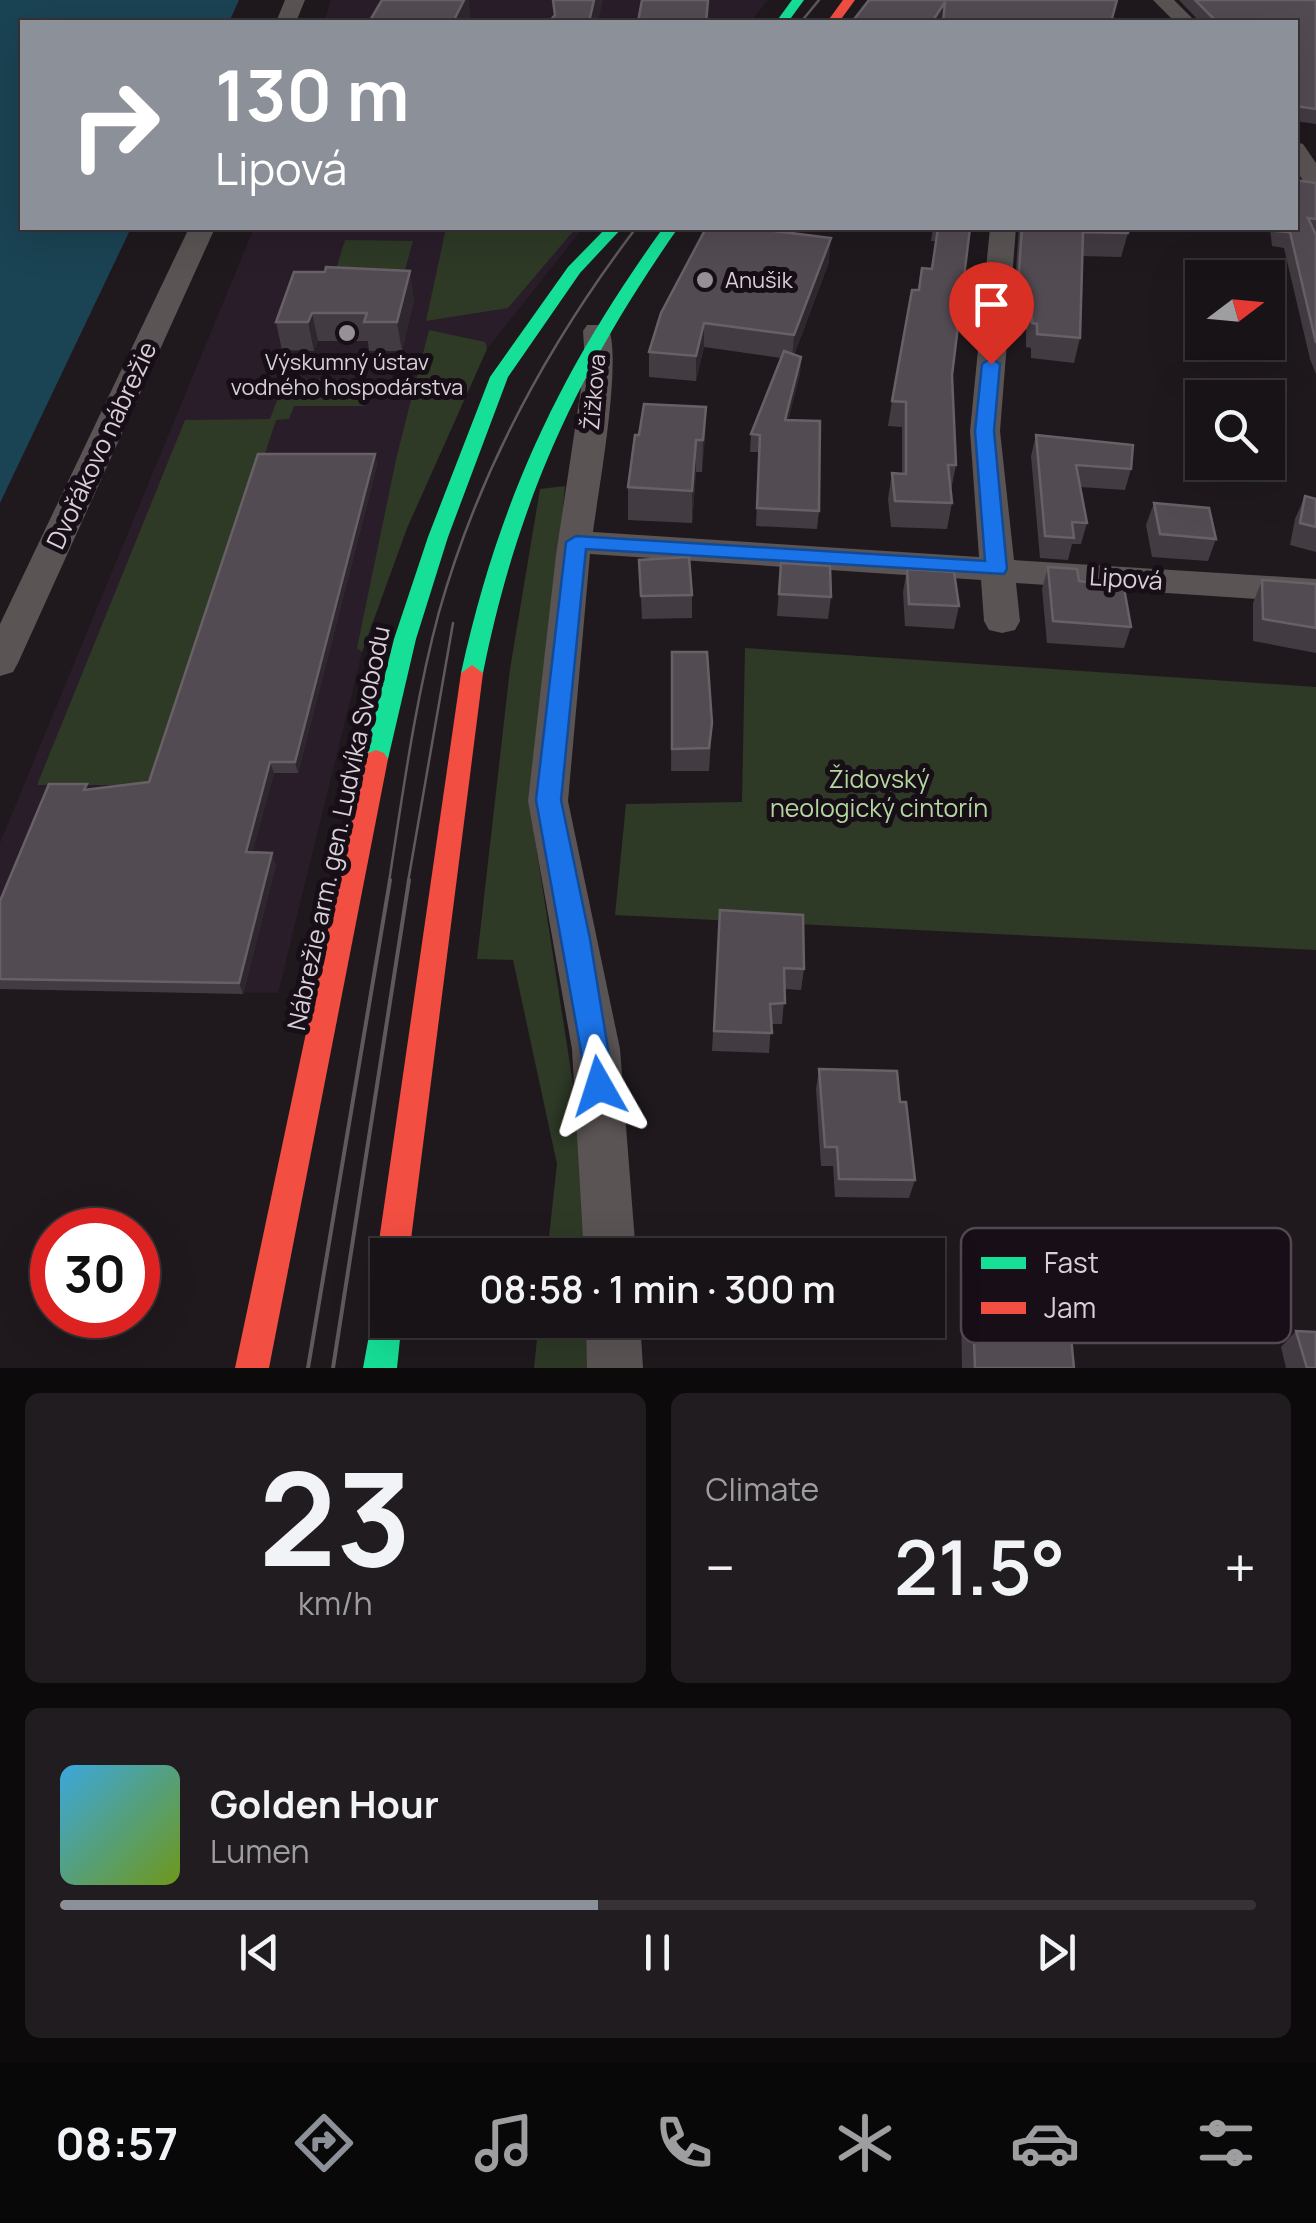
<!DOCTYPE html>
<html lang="en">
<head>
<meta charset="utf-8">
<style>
  body { margin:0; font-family:Manrope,sans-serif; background:#201c1f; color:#f1f3f6; height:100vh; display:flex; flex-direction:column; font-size:38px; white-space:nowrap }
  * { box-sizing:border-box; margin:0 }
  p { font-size:32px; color:#9e9ea1 }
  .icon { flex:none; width:55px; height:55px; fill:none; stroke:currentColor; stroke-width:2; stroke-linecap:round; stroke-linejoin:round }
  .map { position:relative; height:1368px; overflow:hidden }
  .drawer { display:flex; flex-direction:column; gap:25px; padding:25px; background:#0d0a0c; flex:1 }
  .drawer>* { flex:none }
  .hud { position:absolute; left:20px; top:20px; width:1278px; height:210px; border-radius:0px; box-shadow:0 10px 40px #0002,0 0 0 2px #363235; background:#8c9099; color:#fff; overflow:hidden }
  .needle { width:65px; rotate:74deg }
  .tools { position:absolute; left:1185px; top:260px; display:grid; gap:20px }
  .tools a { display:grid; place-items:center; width:100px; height:100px; border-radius:0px; background:#171316; box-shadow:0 10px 40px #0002,0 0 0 2px #363235; font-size:50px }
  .speed { position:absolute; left:30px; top:1208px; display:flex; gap:20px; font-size:50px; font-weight:700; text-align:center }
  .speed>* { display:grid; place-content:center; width:130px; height:130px; border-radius:50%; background:#171316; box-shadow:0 10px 40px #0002,0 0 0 2px #363235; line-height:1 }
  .speed .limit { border:15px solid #d22; background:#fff; color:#111 }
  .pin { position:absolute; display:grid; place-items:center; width:85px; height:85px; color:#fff; margin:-102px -42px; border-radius:50% 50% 50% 0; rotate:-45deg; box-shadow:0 0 10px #0007 }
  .pin .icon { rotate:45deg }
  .me { position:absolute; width:110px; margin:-55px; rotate:354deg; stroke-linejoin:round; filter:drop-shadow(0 0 8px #0008) }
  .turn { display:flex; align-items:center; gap:35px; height:210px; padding:0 30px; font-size:45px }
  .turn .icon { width:130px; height:130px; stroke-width:2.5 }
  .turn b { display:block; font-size:70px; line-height:85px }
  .big { font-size:75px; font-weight:600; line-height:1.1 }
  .drawer .widget { flex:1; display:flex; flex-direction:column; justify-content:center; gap:15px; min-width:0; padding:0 35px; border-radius:15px; background:#201c1f }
  .drawer .dial { align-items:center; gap:0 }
  .dial b { font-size:130px; line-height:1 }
  .song { display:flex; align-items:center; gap:30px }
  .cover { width:120px; height:120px; border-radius:15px; background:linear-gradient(135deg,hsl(200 70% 55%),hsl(80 70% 35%)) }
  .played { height:10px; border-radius:5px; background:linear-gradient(90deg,#8c9099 45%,#363235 45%) }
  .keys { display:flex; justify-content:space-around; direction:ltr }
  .heat { display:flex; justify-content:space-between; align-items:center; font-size:55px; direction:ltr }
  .drawer .tiles { flex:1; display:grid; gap:25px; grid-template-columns:1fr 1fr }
  .widget:last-child { grid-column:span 2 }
  .trip { position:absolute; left:370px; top:1238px; width:575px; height:100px; border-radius:0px; background:#171316; box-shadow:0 10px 40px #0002,0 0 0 2px #363235; font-weight:600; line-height:100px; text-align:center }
  .tab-bar { display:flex; height:160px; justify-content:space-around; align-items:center; background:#090809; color:#9e9ea1 }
  .tab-bar .icon { width:70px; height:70px }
  .tab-bar .current { color:#8c9099 }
  .tab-bar b { font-size:45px; color:#f1f3f6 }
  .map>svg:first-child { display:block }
  .built { fill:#2a1d2a }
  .green { fill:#2e3926 }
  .water { fill:#1a4353 }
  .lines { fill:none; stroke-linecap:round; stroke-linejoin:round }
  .street { fill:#5a5454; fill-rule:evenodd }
  .fast { fill:#16e098; fill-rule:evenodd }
  .jam { fill:#f24e42; fill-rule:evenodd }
  .tram-far1 { stroke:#5e595a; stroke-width:2.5 }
  .tram { stroke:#5e595a; stroke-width:4 }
  .wall { fill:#433b42 }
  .shaded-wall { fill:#2e272d }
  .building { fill:#534b52; stroke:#686067; stroke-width:2.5 }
  .route { fill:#1a73e8; stroke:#114b97; stroke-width:2.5 }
  .poi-dot { fill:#979096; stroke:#170e17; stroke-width:4 }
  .labels { text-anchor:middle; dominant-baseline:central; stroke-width:10; stroke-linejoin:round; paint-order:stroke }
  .far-poi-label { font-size:22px; fill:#d7d0d7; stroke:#170e17; text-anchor:start }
  .far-street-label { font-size:22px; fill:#d7d0d7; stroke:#170e17 }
  .street-label { font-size:25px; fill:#d7d0d7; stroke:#170e17 }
  .park-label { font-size:25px; fill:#b2d79c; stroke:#170e17 }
  .key { fill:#170e17; stroke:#514851; stroke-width:2.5 }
  .key-label { font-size:28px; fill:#d7d0d7 }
</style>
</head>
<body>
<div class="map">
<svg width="1316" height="1368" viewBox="0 0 1316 1368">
  <rect width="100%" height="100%" fill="#1f191e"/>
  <g class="built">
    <polygon points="331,0 768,0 750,22 324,22"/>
    <polygon points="254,228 583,228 487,349 407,529 362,652 278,993 0,989 0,843"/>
  </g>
  <g class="green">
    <polygon points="446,228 576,228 508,308 426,321"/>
    <polygon points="345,240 413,241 404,274 336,269"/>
    <polygon points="429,330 485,342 487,349 407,528 362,652 357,648 397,455"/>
    <polygon points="285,379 371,379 364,406 294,406 289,419 276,420 157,785 37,785 185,420 270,419"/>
    <polygon points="565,486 534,833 589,1187 591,1255 547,1255 557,1164 513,960 477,959 510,669 540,489"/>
    <polygon points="745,648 1316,687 1316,950 615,915 626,804 742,802"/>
    <polygon points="539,1320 592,1320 593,1368 534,1368"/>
  </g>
  <polygon class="water" points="0,0 239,0 229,22 22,22 22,228 131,228 0,503"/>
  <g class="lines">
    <g class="street">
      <polygon points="285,0 305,0 296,22 276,22"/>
      <polygon points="1153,0 1174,0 1196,22 1175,22"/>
      <polygon points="1295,142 1303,144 1316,163 1316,189 1307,187 1295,168"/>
      <polygon points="189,228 215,228 18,663 13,672 0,676 0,624"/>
      <path d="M 990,228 L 1016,228 L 1000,431 L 1014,560 L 1316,579 L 1316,603 L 1016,583 L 1020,621 L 1015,630 L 1002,633 L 989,630 L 984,621 L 981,580 L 590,554 L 568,801 L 620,1049 L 636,1255 L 584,1255 L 572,1049 L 528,801 L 556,555 L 585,362 L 583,331 L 587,325 L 607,325 C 624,352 598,493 593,532 L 979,557 L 970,431 Z"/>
      <polygon points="586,1320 640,1320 643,1368 587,1368"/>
    </g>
    <g class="fast">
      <polygon points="792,0 804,0 788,22 776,22"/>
      <polygon points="606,228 622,228 580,273 508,377 448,537 416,639 388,759 384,765 368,765 364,759 394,639 428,537 490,377 568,267"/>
      <path d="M 663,228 L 678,228 C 577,373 518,500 483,673 L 480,679 L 464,679 L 461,673 C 499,500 560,371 663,228 Z"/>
      <polygon points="388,1287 388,1320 402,1320 397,1368 363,1368 377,1292"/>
    </g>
    <g class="jam">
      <polygon points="843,0 855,0 839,22 827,22"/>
      <polygon points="472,665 483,673 409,1255 388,1255 388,1269 382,1266 377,1255 461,673"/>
      <polygon points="376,750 384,753 388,759 269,1368 235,1368 364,759 368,753"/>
    </g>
    <g class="tram-far1">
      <polyline points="801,22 819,0"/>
      <path d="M 389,882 C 403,792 415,701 439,612 C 479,471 547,345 636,228"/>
      <polyline points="408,882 453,623"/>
    </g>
    <g class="tram">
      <polyline points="308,1368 390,880"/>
      <polyline points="333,1368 409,880"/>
    </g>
  </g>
  <g class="wall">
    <polygon points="1179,0 1316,0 1316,124 1295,121 1295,22 1200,22"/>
    <polygon points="1316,183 1316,374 1310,359 1284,248 1272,246 1270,228 1295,228"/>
    <polygon points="933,228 970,228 952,375 956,465 951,490 952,503 947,529 891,527 888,499 892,473 902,474 902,427 888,426 892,401 919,290 931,269 935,241 931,241"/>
    <polygon points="1019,228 1128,228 1128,233 1121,257 1082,256 1080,338 1074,363 1031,358 1031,348 1026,347 1026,326 1012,324"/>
    <polygon points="761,229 829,262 794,355 801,357 800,374 788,420 819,511 817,529 756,526 759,452 750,452 751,434 781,358 704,347 696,381 649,377 649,352"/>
    <polygon points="294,272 414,299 402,351 369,351 368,341 318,341 314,351 282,350 276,322"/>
    <polygon points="706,407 702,472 696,472 692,523 628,520 628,487 639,435"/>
    <polygon points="1036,435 1131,469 1125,490 1080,487 1087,523 1081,544 1072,544 1068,560 1040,558 1031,456"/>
    <polygon points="375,454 377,465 298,773 274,773 252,853 276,864 243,994 0,989 0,901 89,790 149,782"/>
    <polygon points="1305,496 1316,499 1316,552 1290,545 1295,519"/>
    <polygon points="1154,503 1216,539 1208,561 1152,557 1146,525"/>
    <polygon points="639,560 692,595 692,618 642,619"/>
    <polygon points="781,563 831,597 828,619 777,616"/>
    <polygon points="1048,567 1079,581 1131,627 1124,648 1047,643 1042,589"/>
    <polygon points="907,569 959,606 954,629 905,626 903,592"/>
    <polygon points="1262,580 1316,584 1316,653 1253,641 1253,603"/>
    <polygon points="672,652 712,723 709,771 671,771"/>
    <polygon points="720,910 804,969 801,990 785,989 782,1024 771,1024 769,1053 712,1051"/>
    <polygon points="819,1069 900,1102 915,1180 909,1198 835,1197 833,1166 821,1166 816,1089"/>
    <polygon points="972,1284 1022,1309 1074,1368 962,1368 961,1309"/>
    <polygon points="1296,1331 1316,1368 1286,1368 1281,1347"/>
  </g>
  <g class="shaded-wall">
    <polygon points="464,0 469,0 471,22 453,22"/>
    <polygon points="594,0 603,0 598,22 589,22"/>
    <polygon points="708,0 710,0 708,22 706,22"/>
    <polygon points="945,2 942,22 932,22"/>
    <polygon points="831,238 829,262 792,360 794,335"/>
    <polygon points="410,271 414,299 402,351 397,322"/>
    <polygon points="312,313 318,341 314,351 308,322"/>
    <polygon points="704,323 704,347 696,381 696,356"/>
    <polygon points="801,357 800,374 784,438 785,420"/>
    <polygon points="706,407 705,439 702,472 703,440"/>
    <polygon points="696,440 696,472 692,523 692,491"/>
    <polygon points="375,454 377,465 298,773 295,762"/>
    <polygon points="270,762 274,773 250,863 246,852"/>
    <polygon points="272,853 276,864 243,994 239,983"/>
  </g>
  <g class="building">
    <polygon points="382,0 464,0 453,22 369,22"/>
    <polygon points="553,0 594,0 589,22 549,22 555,15"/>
    <polygon points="642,0 708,0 706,22 638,22"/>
    <polygon points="869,0 1117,0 1111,22 943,22 945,2 932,22 852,22"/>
    <polygon points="1195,0 1316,0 1316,109 1295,106 1295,22 1217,22"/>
    <polygon points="1295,180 1316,183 1316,219 1308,218 1316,235 1316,343 1290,232 1277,231 1277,228 1295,228"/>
    <polygon points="706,228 751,228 831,238 794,335 704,323 696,356 649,352 661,313"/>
    <polygon points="938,228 970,228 952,375 956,465 948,465 952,503 895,501 892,473 906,474 906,402 892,401 912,290 919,290 922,268 932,269"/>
    <polygon points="1022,228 1128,228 1128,233 1083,232 1080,338 1037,334 1037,324 1032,323 1032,302 1017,299"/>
    <polygon points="326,267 410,271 397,322 364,322 367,313 312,313 308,322 276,322 294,272 325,272"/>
    <polygon points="784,351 801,357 785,420 820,421 819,511 757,508 760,435 751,434"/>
    <polygon points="644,404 706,407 703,440 696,440 692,491 628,487 635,435 639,435"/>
    <polygon points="1036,435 1133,445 1131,469 1076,465 1087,523 1072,522 1074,538 1045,536"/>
    <polygon points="258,454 375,454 295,762 270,762 246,852 272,853 239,983 0,979 0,901 49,784 87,784 84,790 149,782"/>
    <polygon points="1305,496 1316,499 1316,527 1300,523"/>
    <polygon points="1154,503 1209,508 1216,539 1160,534"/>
    <polygon points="689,557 692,595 641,596 639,560"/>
    <polygon points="781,563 830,566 831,597 779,594"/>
    <polygon points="1048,567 1077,569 1079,581 1124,588 1131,627 1053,621"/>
    <polygon points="907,569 954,572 959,606 909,604"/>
    <polygon points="1262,580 1316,584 1316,628 1263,619"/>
    <polygon points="672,652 707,652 712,723 709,748 672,749"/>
    <polygon points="720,910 803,915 804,969 784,968 785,1003 770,1004 772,1033 714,1031"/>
    <polygon points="819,1069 897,1071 900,1102 906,1102 915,1180 839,1179 837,1147 825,1147"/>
    <polygon points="972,1284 1021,1290 1022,1309 1069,1317 1074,1368 975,1368"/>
    <polygon points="1296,1331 1316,1332 1316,1368 1307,1368"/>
  </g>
  <polygon class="route" points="991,358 1000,364 994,431 1007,569 1004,574 586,549 561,800 590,939 614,1086 610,1096 599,1100 589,1096 536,800 566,542 576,536 985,561 975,431 982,364"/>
  <g class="poi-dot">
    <circle cx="705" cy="280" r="10"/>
    <circle cx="347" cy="333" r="10"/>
  </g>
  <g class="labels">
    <g class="far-poi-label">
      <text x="725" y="280">Anušik</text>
      <text x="347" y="362" text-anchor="middle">Výskumný ústav<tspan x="347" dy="25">vodného hospodárstva</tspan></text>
    </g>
    <g class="far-street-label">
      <text transform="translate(594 392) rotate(-85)">Žižkova</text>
    </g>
    <g class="street-label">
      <text transform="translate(101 445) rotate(-65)">Dvořákovo nábrežie</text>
      <text transform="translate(1126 578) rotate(4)">Lipová</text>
      <text transform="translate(338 828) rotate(-78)">Nábrežie arm. gen. Ludvíka Svobodu</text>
    </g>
    <g class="park-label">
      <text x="879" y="778">Židovský<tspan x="879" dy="29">neologický cintorín</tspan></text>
    </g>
  </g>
  <rect x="961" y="1228" width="330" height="115" rx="15" class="key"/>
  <rect x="981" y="1257" width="45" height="12" fill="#16e098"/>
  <rect x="981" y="1302" width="45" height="12" fill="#f24e42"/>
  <g class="key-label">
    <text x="1044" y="1273">Fast</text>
    <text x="1044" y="1318">Jam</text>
  </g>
</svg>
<div class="tools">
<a><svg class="needle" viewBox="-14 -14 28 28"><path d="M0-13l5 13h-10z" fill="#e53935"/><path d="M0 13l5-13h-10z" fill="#9e9ea1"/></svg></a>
<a><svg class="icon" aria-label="search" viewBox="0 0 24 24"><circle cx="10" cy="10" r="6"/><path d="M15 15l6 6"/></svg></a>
</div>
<div class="speed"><div class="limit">30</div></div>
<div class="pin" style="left:991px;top:364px;background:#d93025"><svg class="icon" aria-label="arrive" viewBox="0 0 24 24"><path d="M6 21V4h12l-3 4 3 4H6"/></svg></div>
<svg class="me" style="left:599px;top:1086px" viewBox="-20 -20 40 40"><path d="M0-17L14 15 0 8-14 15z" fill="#1a73e8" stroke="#fff" stroke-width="4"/></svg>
<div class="trip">08:58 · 1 min · 300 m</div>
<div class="hud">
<div class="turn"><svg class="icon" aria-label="right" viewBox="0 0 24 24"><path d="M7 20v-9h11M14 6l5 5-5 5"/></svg><div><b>130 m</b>Lipová</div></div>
</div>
</div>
<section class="drawer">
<div class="tiles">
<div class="widget dial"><b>23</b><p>km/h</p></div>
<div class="widget"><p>Climate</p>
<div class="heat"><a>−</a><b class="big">21.5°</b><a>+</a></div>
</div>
<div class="widget">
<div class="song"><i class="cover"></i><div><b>Golden Hour</b><p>Lumen</p></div></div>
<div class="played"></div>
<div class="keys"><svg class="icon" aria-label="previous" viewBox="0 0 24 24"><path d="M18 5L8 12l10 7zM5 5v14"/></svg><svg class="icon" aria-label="pause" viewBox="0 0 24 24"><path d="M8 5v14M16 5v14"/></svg><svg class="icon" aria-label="next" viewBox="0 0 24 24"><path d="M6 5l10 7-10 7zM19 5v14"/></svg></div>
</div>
</div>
</section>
<nav class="tab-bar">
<b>08:57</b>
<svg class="icon current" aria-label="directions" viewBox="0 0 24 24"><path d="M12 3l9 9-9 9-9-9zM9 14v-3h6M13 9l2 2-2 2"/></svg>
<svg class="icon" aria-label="music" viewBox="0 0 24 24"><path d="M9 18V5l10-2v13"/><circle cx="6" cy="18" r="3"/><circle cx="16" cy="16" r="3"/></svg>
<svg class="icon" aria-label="phone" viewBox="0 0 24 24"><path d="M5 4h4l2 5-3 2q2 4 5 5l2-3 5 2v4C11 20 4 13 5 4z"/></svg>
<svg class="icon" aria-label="climate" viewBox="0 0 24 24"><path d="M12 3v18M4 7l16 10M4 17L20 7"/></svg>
<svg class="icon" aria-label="car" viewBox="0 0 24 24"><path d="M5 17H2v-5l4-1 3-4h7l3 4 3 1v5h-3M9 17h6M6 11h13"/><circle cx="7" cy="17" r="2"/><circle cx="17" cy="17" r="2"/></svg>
<svg class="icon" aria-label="filters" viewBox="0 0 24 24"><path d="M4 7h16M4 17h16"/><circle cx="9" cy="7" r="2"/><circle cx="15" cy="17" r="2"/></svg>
</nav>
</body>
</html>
